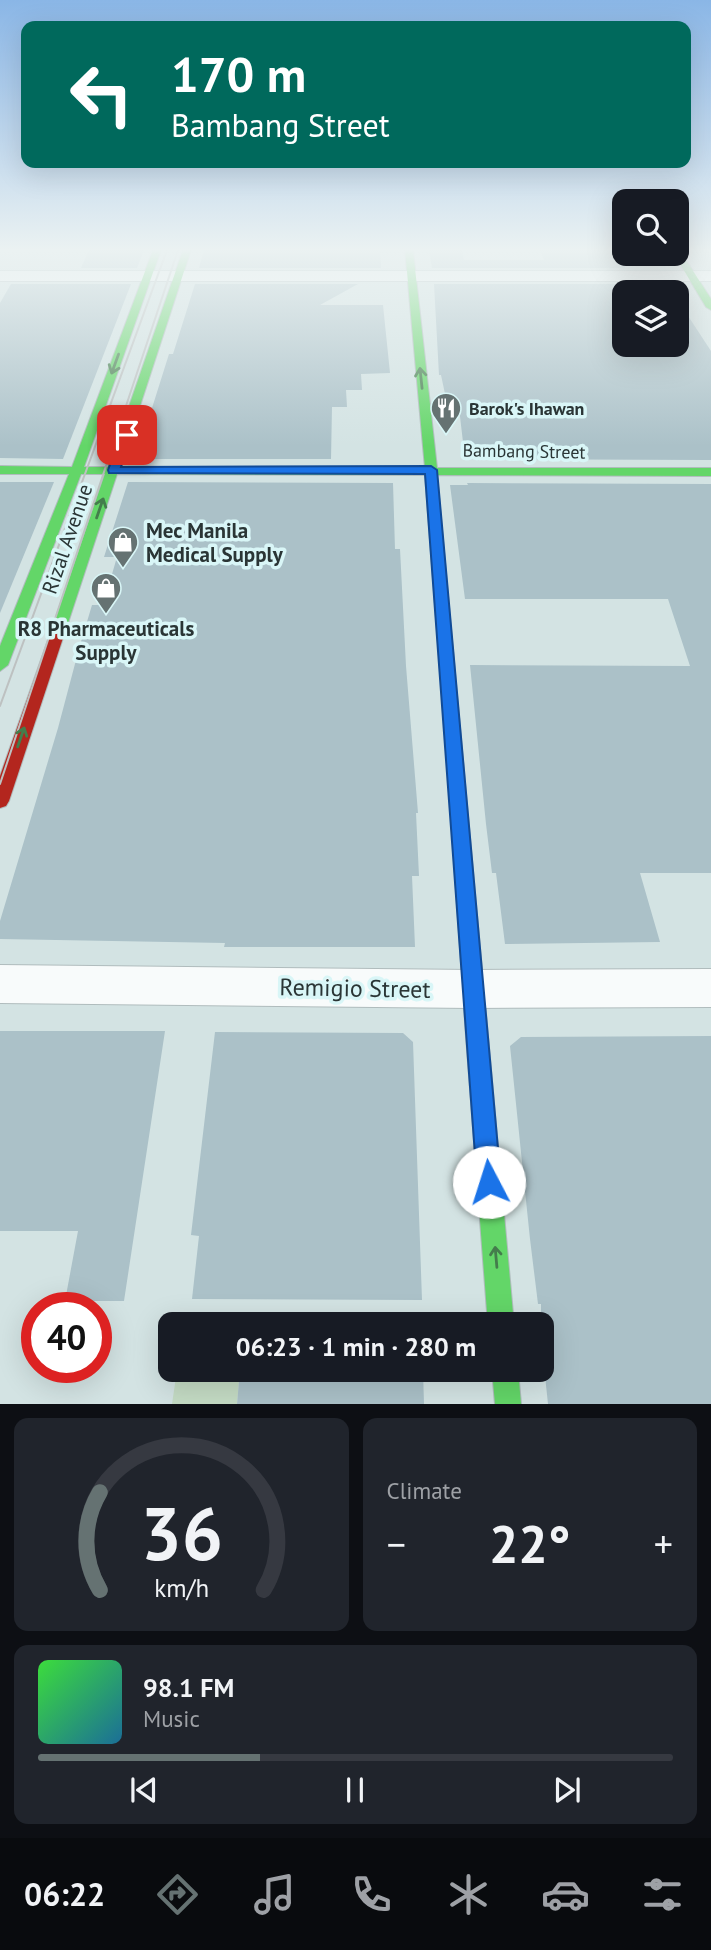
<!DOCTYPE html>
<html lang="en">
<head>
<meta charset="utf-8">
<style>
  body { margin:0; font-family:"PT Sans",sans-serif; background:#20242c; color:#f1f3f6; height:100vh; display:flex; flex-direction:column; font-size:26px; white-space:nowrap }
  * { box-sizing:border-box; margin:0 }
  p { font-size:23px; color:#9ea1a6 }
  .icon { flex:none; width:38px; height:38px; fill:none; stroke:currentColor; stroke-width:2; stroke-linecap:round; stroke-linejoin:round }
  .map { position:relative; height:1404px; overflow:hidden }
  .drawer { display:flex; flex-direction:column; gap:14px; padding:14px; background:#0d0f14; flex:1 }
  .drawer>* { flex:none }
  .hud { position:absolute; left:21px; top:21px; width:670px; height:147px; border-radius:14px; box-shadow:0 7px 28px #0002; background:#00695c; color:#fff; overflow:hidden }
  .fabs { position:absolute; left:612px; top:189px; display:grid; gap:14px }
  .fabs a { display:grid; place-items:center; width:77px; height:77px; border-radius:14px; background:#171b24; box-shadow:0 7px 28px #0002; font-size:35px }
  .speed { position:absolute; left:21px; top:1292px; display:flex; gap:14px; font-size:35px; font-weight:700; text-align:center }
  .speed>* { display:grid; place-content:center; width:91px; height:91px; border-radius:50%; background:#171b24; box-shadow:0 7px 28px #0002; line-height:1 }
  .speed .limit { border:10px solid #d22; background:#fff; color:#111 }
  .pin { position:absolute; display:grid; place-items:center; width:60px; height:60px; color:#fff; margin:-30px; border-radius:14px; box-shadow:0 4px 10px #0006 }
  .me { position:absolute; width:77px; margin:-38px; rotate:355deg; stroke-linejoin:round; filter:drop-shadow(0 0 5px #0008) }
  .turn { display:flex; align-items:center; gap:24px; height:147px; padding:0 35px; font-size:32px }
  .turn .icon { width:91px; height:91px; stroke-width:2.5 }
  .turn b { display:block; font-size:49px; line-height:60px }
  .big { font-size:52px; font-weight:700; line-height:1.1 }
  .drawer .widget { flex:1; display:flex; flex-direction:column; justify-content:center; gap:10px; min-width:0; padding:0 24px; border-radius:14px; background:#20242c }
  .drawer .dial { align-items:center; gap:0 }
  .dial svg { height:182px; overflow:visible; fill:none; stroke:#363941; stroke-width:7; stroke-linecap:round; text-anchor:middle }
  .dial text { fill:#f1f3f6; stroke:none }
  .song { display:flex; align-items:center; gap:21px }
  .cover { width:84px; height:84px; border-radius:10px; background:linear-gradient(135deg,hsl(120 70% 55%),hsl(200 70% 35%)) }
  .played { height:7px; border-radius:4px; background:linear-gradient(90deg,#657272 35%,#363941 35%) }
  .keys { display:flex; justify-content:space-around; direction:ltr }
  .heat { display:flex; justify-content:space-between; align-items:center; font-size:38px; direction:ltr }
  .drawer .tiles { flex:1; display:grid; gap:14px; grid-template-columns:1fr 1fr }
  .widget:last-child { grid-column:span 2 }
  .trip { position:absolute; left:158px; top:1312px; width:396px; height:70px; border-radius:14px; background:#171b24; box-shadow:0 7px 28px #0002; font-weight:700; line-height:70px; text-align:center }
  .tabs { display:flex; height:112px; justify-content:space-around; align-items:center; background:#090b0e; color:#9ea1a6 }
  .tabs .icon { width:49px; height:49px }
  .tabs .on { color:#657272 }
  .tabs b { font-size:32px; color:#f1f3f6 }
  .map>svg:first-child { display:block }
  .green { fill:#c4dbc4 }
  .building { fill:#abc1c8 }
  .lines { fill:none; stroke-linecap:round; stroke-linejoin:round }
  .street-casing { stroke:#b0bcbd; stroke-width:2 }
  .fast-casing { stroke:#b0bcbd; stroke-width:2 }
  .slow-casing { stroke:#b0bcbd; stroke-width:2 }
  .jam-casing { stroke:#b0bcbd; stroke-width:2 }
  .street { fill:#f8fbfb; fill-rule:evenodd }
  .fast { fill:#63d668; fill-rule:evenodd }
  .slow { fill:#ff974d; fill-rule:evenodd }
  .jam { fill:#b3261e; fill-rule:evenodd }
  .tram { stroke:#bdc1c1; stroke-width:2 }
  .oneway { stroke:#447d4c }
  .route { fill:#1a73e8; stroke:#114b97; stroke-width:2 }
  .labels { text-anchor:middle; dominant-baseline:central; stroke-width:7; stroke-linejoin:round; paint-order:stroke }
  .far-poi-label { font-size:18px; font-weight:bold; fill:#2a3535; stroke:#d9f6f7; text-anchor:start }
  .far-street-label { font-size:18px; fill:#2a3535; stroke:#d9f6f7 }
  .poi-label { font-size:21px; font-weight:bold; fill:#2a3535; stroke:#d9f6f7; text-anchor:start }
  .street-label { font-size:21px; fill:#2a3535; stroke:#d9f6f7 }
  .near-street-label { font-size:24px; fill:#2a3535; stroke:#d9f6f7 }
</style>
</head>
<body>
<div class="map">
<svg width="711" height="1404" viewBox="0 0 711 1404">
  <rect width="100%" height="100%" fill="#d3e3e3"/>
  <polygon class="green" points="177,1370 240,1370 237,1404 172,1404"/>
  <g class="building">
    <polygon points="89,250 144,250 137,268 81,268"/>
    <polygon points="204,250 380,250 381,268 199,268"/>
    <polygon points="429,250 462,250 464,260 544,260 540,250 625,250 625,268 432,268"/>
    <polygon points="11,284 131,284 63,459 0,458 0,303"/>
    <polygon points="195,284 358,284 320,305 383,305 390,373 361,374 362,390 346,390 347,407 332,407 331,459 136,459 169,354 173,354"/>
    <polygon points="434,284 625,284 625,345 677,345 677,299 711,351 711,460 465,459 459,408 448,408 441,375 439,375"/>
    <polygon points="0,482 54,482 0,613"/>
    <polygon points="128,482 393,483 395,549 400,549 406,666 418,813 416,813 419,876 412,876 415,947 224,947 225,943 0,939 0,921 58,728 80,645 92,605 103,605 117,557 104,557"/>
    <polygon points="467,483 711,484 711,873 640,873 660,942 505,944 496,873 492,873 486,824 470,665 690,666 668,599 465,599 450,485 468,485"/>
    <polygon points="0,1031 165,1031 124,1301 65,1301 78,1231 0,1231"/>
    <polygon points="215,1032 403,1033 413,1042 422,1300 192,1299 199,1236 191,1235"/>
    <polygon points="711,1036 711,1404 548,1404 541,1338 541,1304 538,1304 530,1239 510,1046 521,1037"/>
    <polygon points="240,1370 423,1370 424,1404 237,1404"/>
  </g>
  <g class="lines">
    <g class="street-casing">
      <g id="street">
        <rect x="0" y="271" width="711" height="10"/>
        <polygon points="0,965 472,970 711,969 711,1007 472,1008 0,1003"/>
      </g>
    </g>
    <g class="fast-casing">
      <g id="fast">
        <polygon points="153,250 161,250 84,467 108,467 183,250 191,250 120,467 425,468 405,250 413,250 437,468 711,468 711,476 437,475 464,772 462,777 456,779 450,777 448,772 425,475 117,474 67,626 60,631 53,626 105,474 81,474 8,665 0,671 0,646 69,474 0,474 0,466 72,467"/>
        <polygon points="677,250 681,252 711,299 711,310 706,307 674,254 677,254"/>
        <polygon points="477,1025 484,1029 488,1036 514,1325 488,1325 466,1036 470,1029"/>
        <polygon points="492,1370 518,1370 521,1404 495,1404"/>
      </g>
    </g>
    <g class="slow-casing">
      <polygon id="slow" points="456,765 462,767 464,772 488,1036 484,1043 477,1047 470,1043 466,1036 448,772 450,767"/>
    </g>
    <g class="jam-casing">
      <polygon id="jam" points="60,621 67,626 9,801 6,806 0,808 0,776 53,626"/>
    </g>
    <use href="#street" class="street"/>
    <use href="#fast" class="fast"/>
    <use href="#slow" class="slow"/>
    <use href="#jam" class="jam"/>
    <g class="tram">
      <polyline points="0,706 167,250"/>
      <polyline points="0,784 178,250"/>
    </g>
  </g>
  <defs><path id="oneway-shaft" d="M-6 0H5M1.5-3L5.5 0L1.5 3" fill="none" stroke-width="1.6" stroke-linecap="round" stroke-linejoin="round" transform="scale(1.75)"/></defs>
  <g class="oneway">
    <use href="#oneway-shaft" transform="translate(115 364) rotate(110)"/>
    <use href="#oneway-shaft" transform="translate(421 378) rotate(-96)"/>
    <use href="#oneway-shaft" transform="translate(100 508) rotate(-71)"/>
    <use href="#oneway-shaft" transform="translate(21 737) rotate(-71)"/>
    <use href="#oneway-shaft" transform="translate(496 1257) rotate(-95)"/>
  </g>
  <linearGradient id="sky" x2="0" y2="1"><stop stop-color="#8ab6e6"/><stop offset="0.56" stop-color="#ebf2f2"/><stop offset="1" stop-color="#ebf2f2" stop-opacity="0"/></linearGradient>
  <rect width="711" height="446" fill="url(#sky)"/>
  <polygon class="route" points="122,432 132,435 121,467 431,466 437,470 501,1182 498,1191 489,1194 481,1191 477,1182 425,474 109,473 108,470"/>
  <defs>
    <g id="restaurant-pin" transform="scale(1.575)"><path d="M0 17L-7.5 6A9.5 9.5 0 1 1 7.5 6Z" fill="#657272" stroke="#d9f6f7"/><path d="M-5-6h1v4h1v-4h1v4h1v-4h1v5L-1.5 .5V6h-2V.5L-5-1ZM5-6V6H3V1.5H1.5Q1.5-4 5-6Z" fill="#fff"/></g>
    <g id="shop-pin" transform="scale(1.575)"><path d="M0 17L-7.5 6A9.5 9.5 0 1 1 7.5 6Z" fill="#657272" stroke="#d9f6f7"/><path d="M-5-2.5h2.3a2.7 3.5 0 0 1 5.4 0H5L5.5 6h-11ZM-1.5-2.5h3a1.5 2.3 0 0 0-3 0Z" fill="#fff"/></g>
  </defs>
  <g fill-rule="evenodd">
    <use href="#restaurant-pin" x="446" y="408"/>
    <use href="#shop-pin" x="123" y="542"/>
    <use href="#shop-pin" x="106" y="588"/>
  </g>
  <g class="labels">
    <g class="far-poi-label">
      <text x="469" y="408">Barok's Ihawan</text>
    </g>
    <g class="far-street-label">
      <text transform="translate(524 451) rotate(1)">Bambang Street</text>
    </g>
    <g class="poi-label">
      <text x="146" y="530">Mec Manila<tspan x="146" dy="24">Medical Supply</tspan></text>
      <text x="106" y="628" text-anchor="middle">R8 Pharmaceuticals<tspan x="106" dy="24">Supply</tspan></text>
    </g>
    <g class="street-label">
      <text transform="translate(67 539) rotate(-71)">Rizal Avenue</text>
    </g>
    <g class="near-street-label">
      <text transform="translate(355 988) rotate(1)">Remigio Street</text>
    </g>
  </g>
</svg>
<div class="fabs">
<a><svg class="icon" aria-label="search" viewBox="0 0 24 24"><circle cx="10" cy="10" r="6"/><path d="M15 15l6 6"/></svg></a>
<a><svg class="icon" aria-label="layers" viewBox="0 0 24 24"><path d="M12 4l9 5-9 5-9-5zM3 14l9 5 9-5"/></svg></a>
</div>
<div class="speed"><div class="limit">40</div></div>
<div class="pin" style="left:127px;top:435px;background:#d93025"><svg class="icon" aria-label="arrive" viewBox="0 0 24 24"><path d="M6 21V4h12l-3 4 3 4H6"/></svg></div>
<svg class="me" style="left:489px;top:1182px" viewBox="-20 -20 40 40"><circle r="19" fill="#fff"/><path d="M0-13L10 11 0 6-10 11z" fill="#1a73e8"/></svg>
<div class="trip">06:23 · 1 min · 280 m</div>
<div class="hud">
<div class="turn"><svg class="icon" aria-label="left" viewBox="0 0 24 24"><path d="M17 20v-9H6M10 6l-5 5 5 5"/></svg><div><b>170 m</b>Bambang Street</div></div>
</div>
</div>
<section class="drawer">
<div class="tiles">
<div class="widget dial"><svg viewBox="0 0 100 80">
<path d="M14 69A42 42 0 1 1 86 69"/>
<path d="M14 69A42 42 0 0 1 14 26" stroke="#657272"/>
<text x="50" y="56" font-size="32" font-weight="700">36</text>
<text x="50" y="72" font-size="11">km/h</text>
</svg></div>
<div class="widget"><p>Climate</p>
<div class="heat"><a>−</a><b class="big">22°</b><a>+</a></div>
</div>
<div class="widget">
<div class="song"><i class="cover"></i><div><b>98.1 FM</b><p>Music</p></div></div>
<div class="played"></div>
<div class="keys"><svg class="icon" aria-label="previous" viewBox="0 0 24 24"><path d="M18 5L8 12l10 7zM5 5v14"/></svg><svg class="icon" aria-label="pause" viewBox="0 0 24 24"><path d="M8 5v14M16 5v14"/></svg><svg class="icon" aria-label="next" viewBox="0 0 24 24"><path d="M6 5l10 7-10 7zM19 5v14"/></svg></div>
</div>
</div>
</section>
<nav class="tabs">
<b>06:22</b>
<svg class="icon on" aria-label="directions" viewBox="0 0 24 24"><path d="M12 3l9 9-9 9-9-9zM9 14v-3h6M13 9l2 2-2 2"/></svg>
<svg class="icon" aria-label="music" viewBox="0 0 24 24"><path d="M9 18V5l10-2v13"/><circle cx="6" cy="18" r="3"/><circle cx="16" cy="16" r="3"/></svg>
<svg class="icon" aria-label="phone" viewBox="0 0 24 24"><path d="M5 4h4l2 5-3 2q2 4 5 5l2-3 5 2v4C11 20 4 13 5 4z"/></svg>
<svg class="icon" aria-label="climate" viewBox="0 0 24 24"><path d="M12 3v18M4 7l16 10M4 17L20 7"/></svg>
<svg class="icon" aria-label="car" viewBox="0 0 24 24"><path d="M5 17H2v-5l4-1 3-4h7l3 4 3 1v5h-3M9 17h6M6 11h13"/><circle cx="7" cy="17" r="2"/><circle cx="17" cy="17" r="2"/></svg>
<svg class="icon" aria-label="filters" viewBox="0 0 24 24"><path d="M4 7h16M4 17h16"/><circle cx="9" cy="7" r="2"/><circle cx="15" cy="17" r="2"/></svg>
</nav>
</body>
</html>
